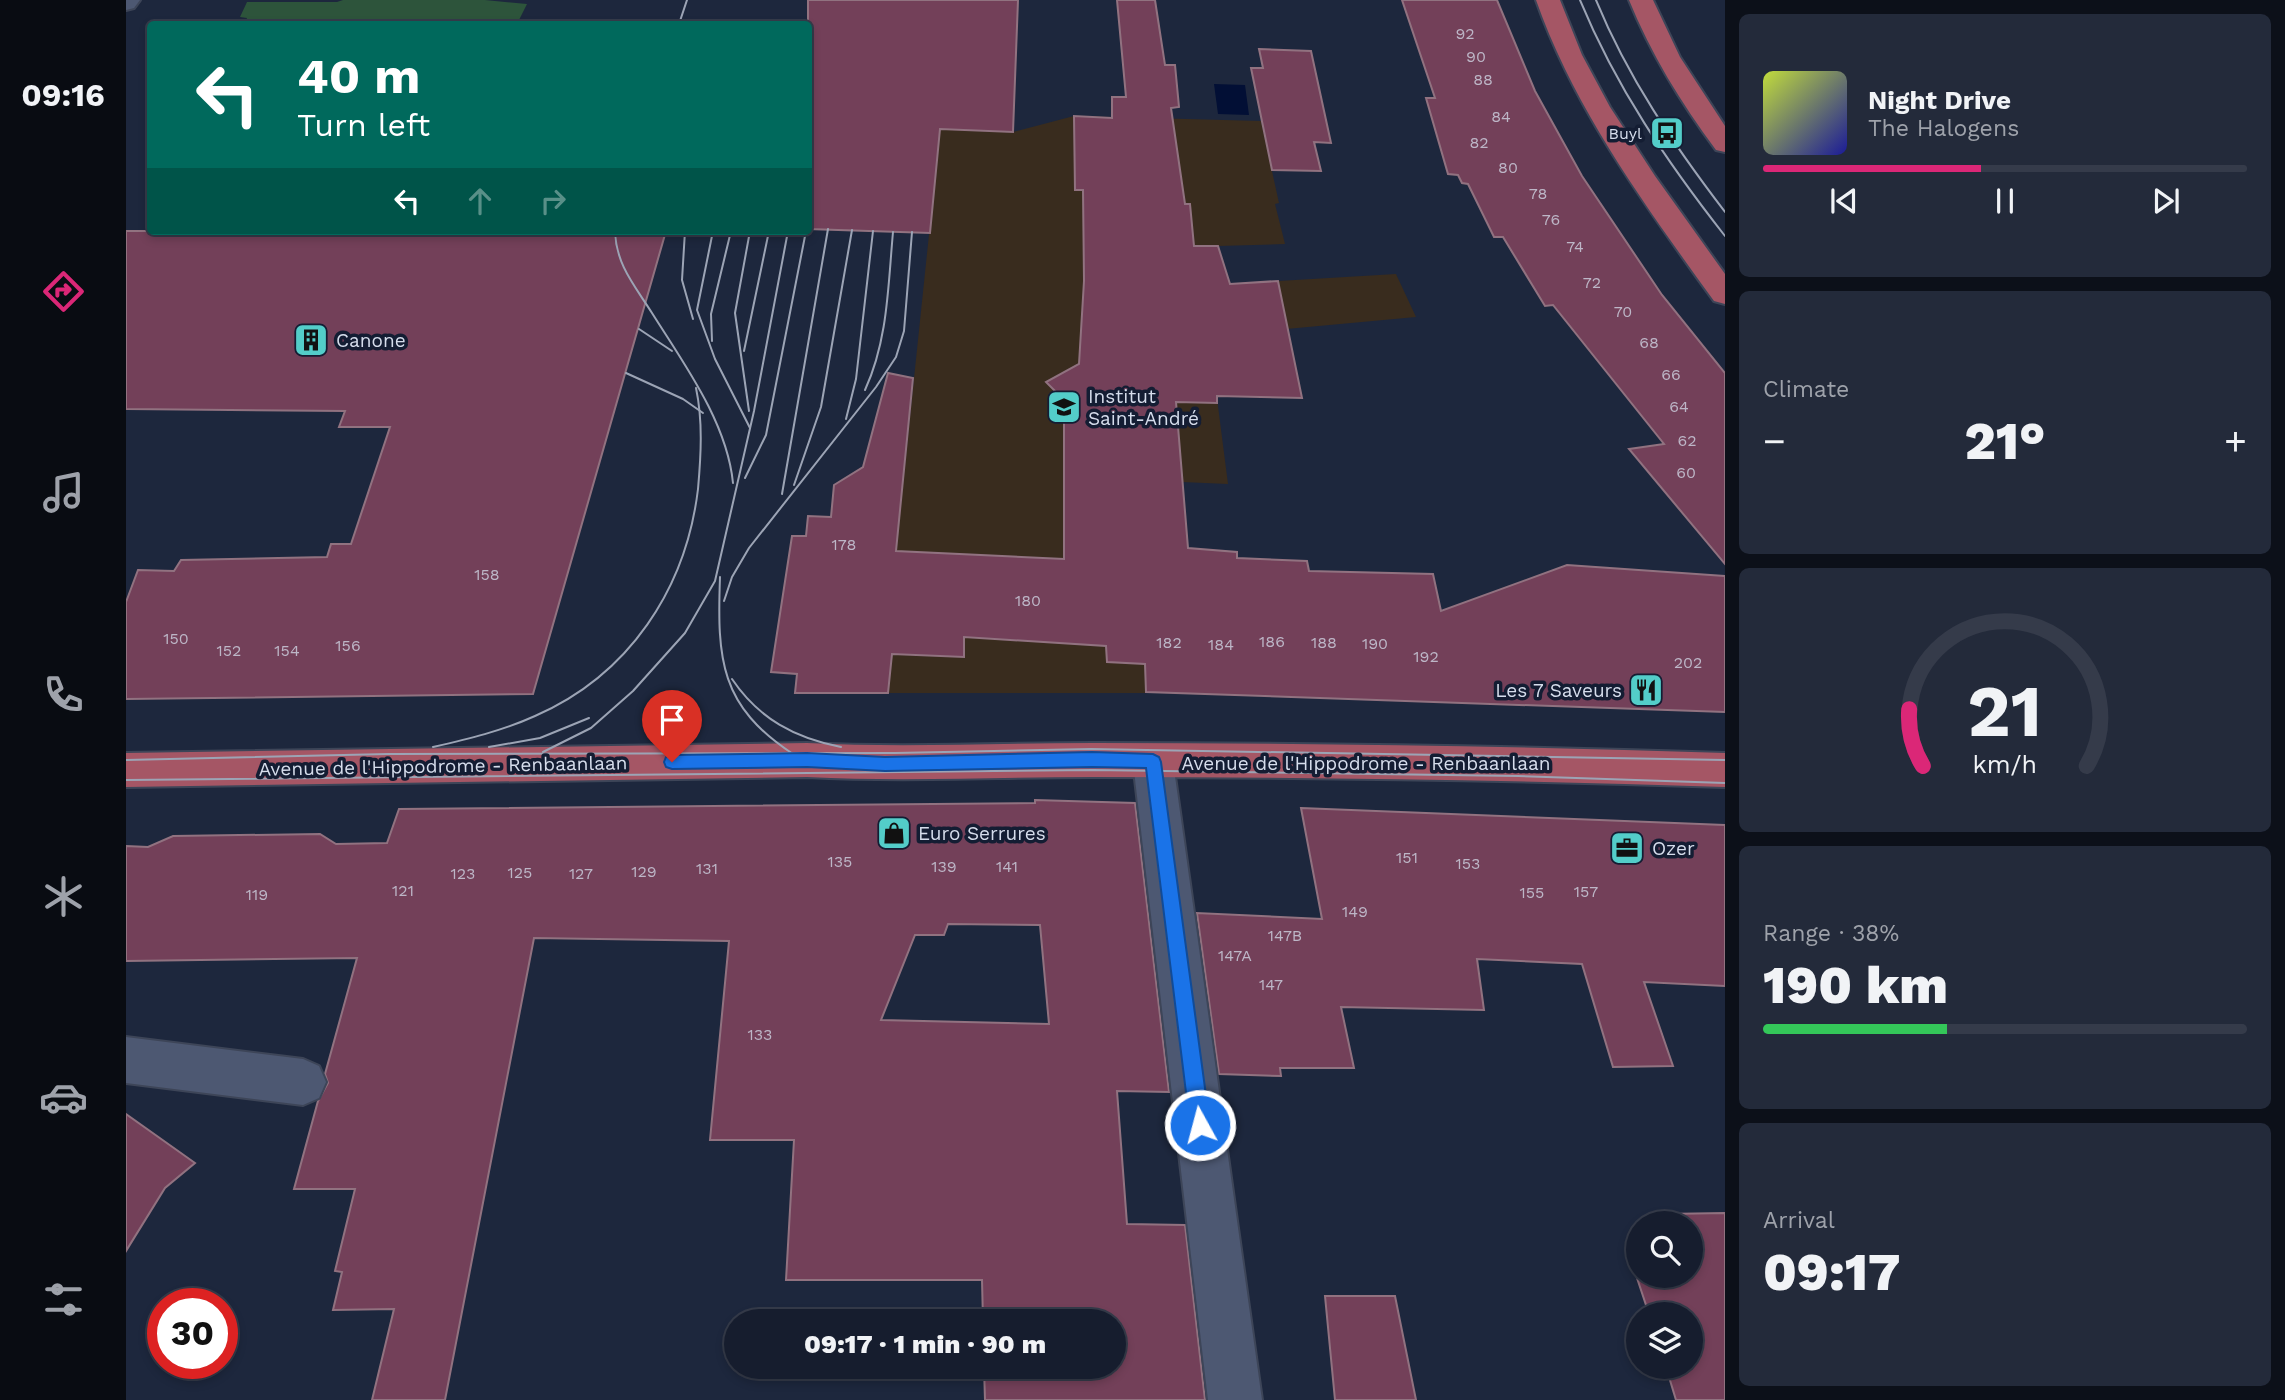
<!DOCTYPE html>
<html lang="en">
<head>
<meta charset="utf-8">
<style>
  body { margin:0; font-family:"Work Sans",sans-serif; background:#232a3a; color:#f1f3f6; height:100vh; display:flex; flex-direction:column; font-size:26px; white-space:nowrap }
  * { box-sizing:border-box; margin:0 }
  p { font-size:23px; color:#9ea2aa }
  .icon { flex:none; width:38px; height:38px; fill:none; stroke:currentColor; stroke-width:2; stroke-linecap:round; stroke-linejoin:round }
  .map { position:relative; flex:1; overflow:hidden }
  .drawer { display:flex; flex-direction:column; gap:14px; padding:14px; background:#0c1019; width:560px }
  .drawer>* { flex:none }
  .guide { position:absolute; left:21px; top:21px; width:665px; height:214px; border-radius:7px; box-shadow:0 4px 10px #0003,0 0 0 2px #353b4a; background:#00695c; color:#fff; overflow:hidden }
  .fabs { position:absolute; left:1500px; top:1211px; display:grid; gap:14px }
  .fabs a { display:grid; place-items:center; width:77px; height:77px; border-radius:50%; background:#161d2e; box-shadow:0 4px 10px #0003,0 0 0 2px #353b4a; font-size:35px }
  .speed { position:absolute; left:21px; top:1288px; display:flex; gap:14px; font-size:35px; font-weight:700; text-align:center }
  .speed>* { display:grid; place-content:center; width:91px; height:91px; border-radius:50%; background:#161d2e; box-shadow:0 4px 10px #0003,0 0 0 2px #353b4a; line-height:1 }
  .speed .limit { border:10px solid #d22; background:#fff; color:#111 }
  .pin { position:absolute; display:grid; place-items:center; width:60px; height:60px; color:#fff; margin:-72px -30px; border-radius:50% 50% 50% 0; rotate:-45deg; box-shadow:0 0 7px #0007 }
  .pin .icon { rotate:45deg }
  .me { position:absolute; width:77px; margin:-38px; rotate:353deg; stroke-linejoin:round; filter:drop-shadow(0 0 5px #0008) }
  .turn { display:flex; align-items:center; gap:24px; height:147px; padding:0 35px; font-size:32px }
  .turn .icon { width:91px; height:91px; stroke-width:2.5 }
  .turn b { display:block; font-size:49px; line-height:60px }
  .lanes { display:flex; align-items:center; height:66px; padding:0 35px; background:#0003; justify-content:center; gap:35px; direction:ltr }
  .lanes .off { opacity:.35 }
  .big { font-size:52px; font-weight:800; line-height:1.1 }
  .drawer .widget { flex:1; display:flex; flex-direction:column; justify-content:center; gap:10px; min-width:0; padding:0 24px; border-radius:10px; background:#232a3a }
  .drawer .dial { align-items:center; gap:0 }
  .dial svg { height:182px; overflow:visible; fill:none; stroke:#353b4a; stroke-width:7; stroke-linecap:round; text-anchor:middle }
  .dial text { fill:#f1f3f6; stroke:none }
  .song { display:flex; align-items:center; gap:21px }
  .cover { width:84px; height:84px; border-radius:10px; background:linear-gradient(135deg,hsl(70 70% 55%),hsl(240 70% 35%)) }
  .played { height:7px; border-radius:4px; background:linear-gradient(90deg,#db2777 45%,#353b4a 45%) }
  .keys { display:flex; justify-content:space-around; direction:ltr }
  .heat { display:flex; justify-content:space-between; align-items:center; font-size:38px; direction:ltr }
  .charge { height:10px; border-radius:5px; background:linear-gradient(90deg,#34c759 38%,#353b4a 0) }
  .trip { position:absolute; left:598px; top:1309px; width:402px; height:70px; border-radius:35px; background:#161d2e; box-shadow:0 4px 10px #0003,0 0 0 2px #353b4a; font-weight:800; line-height:70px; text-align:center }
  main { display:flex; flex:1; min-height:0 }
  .tabs { display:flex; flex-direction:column; width:126px; justify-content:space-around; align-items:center; background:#090c12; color:#9ea2aa }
  .tabs .icon { width:49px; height:49px }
  .tabs .current { color:#db2777 }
  .tabs b { font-size:32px; color:#f1f3f6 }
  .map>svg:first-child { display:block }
  .education { fill:#392c1e }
  .green { fill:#2d543b }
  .water { fill:#020f35 }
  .building { fill:#734059; stroke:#917280; stroke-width:2; fill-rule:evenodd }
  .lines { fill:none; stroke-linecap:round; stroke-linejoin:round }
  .minor-casing { stroke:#3d4558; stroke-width:4 }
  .major-casing { stroke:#3d4558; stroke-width:4 }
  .minor { fill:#4d5872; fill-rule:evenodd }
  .major { fill:#a55665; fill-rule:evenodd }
  .tram { stroke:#9ca4b5; stroke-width:2 }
  .route { fill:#1a73e8; stroke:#114b97; stroke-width:2 }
  .labels { text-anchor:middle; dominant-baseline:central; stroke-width:7; stroke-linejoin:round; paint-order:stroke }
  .number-label { font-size:16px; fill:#bdb6c7 }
  .far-poi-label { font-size:16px; fill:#d6ddec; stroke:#141d33; text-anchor:end }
  .poi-label { font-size:19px; fill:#d6ddec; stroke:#141d33; text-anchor:start }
  .street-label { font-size:19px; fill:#d6ddec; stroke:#141d33 }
</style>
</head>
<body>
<main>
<nav class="tabs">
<b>09:16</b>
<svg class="icon current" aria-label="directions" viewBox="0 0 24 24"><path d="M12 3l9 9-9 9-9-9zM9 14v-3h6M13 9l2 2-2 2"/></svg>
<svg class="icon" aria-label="music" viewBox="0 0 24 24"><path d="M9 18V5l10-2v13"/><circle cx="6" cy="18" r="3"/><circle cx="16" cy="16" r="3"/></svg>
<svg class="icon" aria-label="phone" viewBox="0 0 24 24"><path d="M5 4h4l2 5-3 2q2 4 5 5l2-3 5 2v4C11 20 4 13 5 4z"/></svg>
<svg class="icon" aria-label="climate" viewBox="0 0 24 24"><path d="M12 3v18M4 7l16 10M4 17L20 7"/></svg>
<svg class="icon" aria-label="car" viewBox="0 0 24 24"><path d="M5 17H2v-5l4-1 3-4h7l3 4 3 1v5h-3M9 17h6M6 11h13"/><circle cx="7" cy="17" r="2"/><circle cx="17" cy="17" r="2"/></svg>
<svg class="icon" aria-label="filters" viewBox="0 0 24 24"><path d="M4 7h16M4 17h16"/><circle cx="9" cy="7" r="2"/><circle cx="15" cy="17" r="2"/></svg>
</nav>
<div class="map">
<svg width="1599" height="1400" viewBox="0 0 1599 1400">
  <rect width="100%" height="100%" fill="#1d273d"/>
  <polygon class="education" points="948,116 1135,121 1153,203 1149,204 1159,244 1092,246 1104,284 1270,274 1290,317 1083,336 1102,484 1056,482 1072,693 762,693 766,654 770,551 814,129 887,132"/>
  <polygon class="green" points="217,0 359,0 401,4 391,24 119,24 121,18 114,17 121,2 211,2"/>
  <polygon class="water" points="1088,84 1119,85 1123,115 1092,114"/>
  <g class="building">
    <polygon points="682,0 892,0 887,132 814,129 804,233 682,229"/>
    <polygon points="991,0 1029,0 1039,65 1049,65 1053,107 1045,108 1059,204 1064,204 1068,246 1092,246 1104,284 1152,281 1176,398 1091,396 1091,403 1050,402 1062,548 1111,552 1111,558 1181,561 1183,571 1307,574 1315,611 1441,565 1599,576 1599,712 1020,692 1019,664 981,662 980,646 838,637 838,657 766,654 762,693 669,693 671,674 645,672 666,536 680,536 682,516 705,517 708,485 737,467 762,373 787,378 770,551 938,559 938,400 920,382 953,364 958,281 957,190 949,190 948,116 986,118 986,97 1000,97"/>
    <polygon points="1276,0 1371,0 1409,91 1456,176 1536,295 1599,373 1599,564 1503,449 1538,444 1427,305 1419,306 1377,237 1368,237 1342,184 1336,183 1332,175 1322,174 1300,98 1309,98"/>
    <polygon points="1133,49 1185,51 1205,143 1188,142 1195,171 1146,170 1125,68 1137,68"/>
    <polygon points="0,231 540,231 407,694 0,699 0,602 12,570 48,571 55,560 201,557 205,544 225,544 264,427 213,427 219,411 0,409"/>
    <path d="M 909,800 L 1009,803 L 1043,1092 L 991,1091 L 1001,1224 L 1059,1225 L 1079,1400 L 859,1400 L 858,1367 L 989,1367 L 989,1321 L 857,1321 L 856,1280 L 660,1280 L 668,1140 L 584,1140 L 603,941 L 408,938 L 319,1400 L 246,1400 L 268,1309 L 207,1310 L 216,1272 L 209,1271 L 229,1189 L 168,1189 L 192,1101 L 202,1083 L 199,1074 L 231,958 L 0,961 L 0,846 L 22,847 L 47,836 L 194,834 L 210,844 L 261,843 L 273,809 L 909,803 ZM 822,924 L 914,925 L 923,1024 L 755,1020 L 789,935 L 818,935 Z"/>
    <polygon points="1175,808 1599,825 1599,986 1518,982 1547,1066 1487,1067 1456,964 1351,959 1358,1010 1215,1007 1228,1068 1154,1068 1155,1076 1093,1074 1071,913 1196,919"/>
    <polygon points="0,1114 69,1163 39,1188 0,1251"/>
    <polygon points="1599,1213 1599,1400 1550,1400 1540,1367 1564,1367 1564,1314 1523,1314 1507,1266 1512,1266 1512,1276 1564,1276 1564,1223 1543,1223 1539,1214"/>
    <polygon points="1199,1296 1269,1296 1290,1400 1209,1400"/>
  </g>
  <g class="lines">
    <g class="minor-casing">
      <g id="minor">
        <polygon points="0,0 14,0 8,8 0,10"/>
        <polygon points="1027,745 1041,750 1047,762 1136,1400 1082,1400 1007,762 1013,750"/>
        <polygon points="0,1037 177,1059 193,1066 200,1082 193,1098 177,1105 0,1083"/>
      </g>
    </g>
    <g class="major-casing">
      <g id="major">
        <path d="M 1410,0 L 1434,0 L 1456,55 L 1484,107 L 1529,176 L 1599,274 L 1599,304 L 1588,301 L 1572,279 C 1509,191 1446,102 1410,0 Z"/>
        <path d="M 1503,0 L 1527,0 L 1554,57 L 1599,126 L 1599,152 L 1590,150 C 1555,103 1525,54 1503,0 Z"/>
        <path d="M 681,743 C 777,748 872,743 967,743 C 1178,743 1389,746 1599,753 L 1599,787 C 1389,780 1178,777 967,777 C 872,777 777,782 681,777 L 0,787 L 0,753 Z"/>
      </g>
    </g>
    <use href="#minor" class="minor"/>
    <use href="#major" class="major"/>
    <g class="tram">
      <path d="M 1454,0 C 1490,87 1541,162 1599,236"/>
      <path d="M 1470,0 C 1502,78 1548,145 1599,212"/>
      <polyline points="553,24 561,0"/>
      <path d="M 489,231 C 490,265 509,286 526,313 C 558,364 601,422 607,483"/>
      <polyline points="559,231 556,280 567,319"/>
      <polyline points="587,231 571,310 589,359 624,428"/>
      <polyline points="513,329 546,351"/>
      <polyline points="586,341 585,314 605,231"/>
      <polyline points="618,351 643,231"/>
      <polyline points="500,373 557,399 577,413"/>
      <path d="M 739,390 C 762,340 762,286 767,232"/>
      <polyline points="623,411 609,313 624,231"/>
      <polyline points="720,419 730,379 747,231"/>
      <polyline points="619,478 640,435 680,231"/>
      <polyline points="668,485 695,407 726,230"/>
      <polyline points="656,494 702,229"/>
      <path d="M 594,577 C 591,660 594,706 667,754"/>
      <polyline points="598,601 606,577 623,548 750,387 770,357 778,331 786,232"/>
      <path d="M 606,679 C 633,719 669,738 715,747"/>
      <path d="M 307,747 C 342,739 376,731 409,716 C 503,675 560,589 572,489 C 575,455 577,421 570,388"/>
      <polyline points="363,747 414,738 463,718"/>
      <polyline points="417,752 465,728 507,691 559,633 589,581 628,411 662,231"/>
      <polyline points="0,760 262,754 769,753 965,749 1599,760"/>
      <polyline points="0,780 967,770 1392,776 1599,783"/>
    </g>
  </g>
  <polygon class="route" points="966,752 1027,754 1033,757 1035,762 1084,1125 1081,1132 1074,1135 1067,1132 1064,1125 1020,768 966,767 759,771 681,767 546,769 540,767 538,762 540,757 546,755 681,753 759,757"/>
  <defs>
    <g id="bus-square" transform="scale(1.75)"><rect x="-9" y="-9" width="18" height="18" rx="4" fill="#53cdc9" stroke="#141d33"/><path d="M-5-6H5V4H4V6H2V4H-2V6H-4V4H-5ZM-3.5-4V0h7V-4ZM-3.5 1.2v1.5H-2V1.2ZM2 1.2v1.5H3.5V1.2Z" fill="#111"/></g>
    <g id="building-square" transform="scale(1.75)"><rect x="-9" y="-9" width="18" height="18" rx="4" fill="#53cdc9" stroke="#141d33"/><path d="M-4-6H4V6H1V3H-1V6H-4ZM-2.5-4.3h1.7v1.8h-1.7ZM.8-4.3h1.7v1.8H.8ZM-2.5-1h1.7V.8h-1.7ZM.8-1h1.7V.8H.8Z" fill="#111"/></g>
    <g id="school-square" transform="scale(1.75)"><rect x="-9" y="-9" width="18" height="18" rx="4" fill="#53cdc9" stroke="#141d33"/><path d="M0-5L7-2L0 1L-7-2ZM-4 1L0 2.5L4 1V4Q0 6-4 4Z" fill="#111"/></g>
    <g id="restaurant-square" transform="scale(1.75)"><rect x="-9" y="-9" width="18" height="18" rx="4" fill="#53cdc9" stroke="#141d33"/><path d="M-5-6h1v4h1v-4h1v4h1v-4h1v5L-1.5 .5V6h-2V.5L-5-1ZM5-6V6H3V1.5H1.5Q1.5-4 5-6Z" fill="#111"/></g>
    <g id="shop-square" transform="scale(1.75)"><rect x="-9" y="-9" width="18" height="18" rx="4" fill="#53cdc9" stroke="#141d33"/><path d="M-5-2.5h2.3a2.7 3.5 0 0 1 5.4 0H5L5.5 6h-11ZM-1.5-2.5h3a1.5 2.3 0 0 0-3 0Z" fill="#111"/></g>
    <g id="office-square" transform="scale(1.75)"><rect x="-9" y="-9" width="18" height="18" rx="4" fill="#53cdc9" stroke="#141d33"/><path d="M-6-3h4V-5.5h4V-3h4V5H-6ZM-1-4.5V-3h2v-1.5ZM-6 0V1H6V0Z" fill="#111"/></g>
  </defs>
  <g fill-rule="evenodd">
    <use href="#bus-square" x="1541" y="133"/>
    <use href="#building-square" x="185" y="340"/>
    <use href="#school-square" x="938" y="407"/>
    <use href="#restaurant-square" x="1520" y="690"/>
    <use href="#shop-square" x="768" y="833"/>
    <use href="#office-square" x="1501" y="848"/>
  </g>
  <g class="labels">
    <g class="number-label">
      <text x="1339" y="33">92</text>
      <text x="1350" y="56">90</text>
      <text x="1357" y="79">88</text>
      <text x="1375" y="116">84</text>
      <text x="1353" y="142">82</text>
      <text x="1382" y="167">80</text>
      <text x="1412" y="193">78</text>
      <text x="1425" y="219">76</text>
      <text x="1449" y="246">74</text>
      <text x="1466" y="282">72</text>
      <text x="1497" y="311">70</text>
      <text x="1523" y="342">68</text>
      <text x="1545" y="374">66</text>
      <text x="1553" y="406">64</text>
      <text x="1561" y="440">62</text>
      <text x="1560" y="472">60</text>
      <text x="718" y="544">178</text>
      <text x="361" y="574">158</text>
      <text x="902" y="600">180</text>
      <text x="50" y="638">150</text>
      <text x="1146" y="641">186</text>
      <text x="1043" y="642">182</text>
      <text x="1198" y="642">188</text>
      <text x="1249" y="643">190</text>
      <text x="1095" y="644">184</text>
      <text x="222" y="645">156</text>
      <text x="103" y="650">152</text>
      <text x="161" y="650">154</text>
      <text x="1300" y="656">192</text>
      <text x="1562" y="662">202</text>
      <text x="1281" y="857">151</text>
      <text x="714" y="861">135</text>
      <text x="1342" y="863">153</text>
      <text x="818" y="866">139</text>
      <text x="881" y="866">141</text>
      <text x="581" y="868">131</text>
      <text x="518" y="871">129</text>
      <text x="394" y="872">125</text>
      <text x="337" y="873">123</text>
      <text x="455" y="873">127</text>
      <text x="277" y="890">121</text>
      <text x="1460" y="891">157</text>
      <text x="1406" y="892">155</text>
      <text x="131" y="894">119</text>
      <text x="1229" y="911">149</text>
      <text x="1159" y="935">147B</text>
      <text x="1109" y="955">147A</text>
      <text x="1145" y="984">147</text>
      <text x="634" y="1034">133</text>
    </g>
    <g class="far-poi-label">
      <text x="1516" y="133">Buyl</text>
    </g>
    <g class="poi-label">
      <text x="210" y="340">Canone</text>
      <text x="962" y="396">Institut<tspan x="962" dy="22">Saint-André</tspan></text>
      <text x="1496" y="690" text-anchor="end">Les 7 Saveurs</text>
      <text x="792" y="833">Euro Serrures</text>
      <text x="1526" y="848">Ozer</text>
    </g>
    <g class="street-label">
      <text x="1240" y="763">Avenue de l'Hippodrome - Renbaanlaan</text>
      <text transform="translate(317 766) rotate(-1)">Avenue de l'Hippodrome - Renbaanlaan</text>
    </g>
  </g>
</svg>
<div class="fabs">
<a><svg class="icon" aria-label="search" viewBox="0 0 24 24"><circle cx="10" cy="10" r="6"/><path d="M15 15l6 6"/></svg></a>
<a><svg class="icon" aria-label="layers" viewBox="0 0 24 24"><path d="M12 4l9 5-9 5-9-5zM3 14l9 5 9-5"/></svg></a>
</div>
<div class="speed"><div class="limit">30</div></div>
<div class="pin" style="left:546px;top:762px;background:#d93025"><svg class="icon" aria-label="arrive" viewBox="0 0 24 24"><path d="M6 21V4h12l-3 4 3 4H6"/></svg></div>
<svg class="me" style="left:1074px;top:1125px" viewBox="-20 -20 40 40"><circle r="17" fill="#1a73e8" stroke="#fff" stroke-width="3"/><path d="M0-11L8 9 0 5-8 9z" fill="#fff"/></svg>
<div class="trip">09:17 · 1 min · 90 m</div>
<div class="guide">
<div class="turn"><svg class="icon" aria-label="left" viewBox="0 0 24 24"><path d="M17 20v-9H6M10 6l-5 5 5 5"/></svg><div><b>40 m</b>Turn left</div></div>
<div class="lanes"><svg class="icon" aria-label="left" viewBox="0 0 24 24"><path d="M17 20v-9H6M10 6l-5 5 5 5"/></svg><svg class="icon off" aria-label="ahead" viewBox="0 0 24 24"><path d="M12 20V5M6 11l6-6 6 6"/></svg><svg class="icon off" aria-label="right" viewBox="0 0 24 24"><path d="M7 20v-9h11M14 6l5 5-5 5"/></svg></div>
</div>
</div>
<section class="drawer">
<div class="widget">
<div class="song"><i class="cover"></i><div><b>Night Drive</b><p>The Halogens</p></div></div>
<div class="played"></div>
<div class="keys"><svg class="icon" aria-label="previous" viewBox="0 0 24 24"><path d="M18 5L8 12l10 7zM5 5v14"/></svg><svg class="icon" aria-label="pause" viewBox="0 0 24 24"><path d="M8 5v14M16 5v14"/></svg><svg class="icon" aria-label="next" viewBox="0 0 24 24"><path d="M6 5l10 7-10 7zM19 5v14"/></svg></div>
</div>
<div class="widget"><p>Climate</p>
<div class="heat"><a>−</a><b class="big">21°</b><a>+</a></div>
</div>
<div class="widget dial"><svg viewBox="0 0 100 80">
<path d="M14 69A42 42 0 1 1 86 69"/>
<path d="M14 69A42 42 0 0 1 8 44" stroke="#db2777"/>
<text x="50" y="56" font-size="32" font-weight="700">21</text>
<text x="50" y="72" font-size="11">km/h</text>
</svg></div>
<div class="widget"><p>Range · 38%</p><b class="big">190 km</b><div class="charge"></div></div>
<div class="widget"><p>Arrival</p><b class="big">09:17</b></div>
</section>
</main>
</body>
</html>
